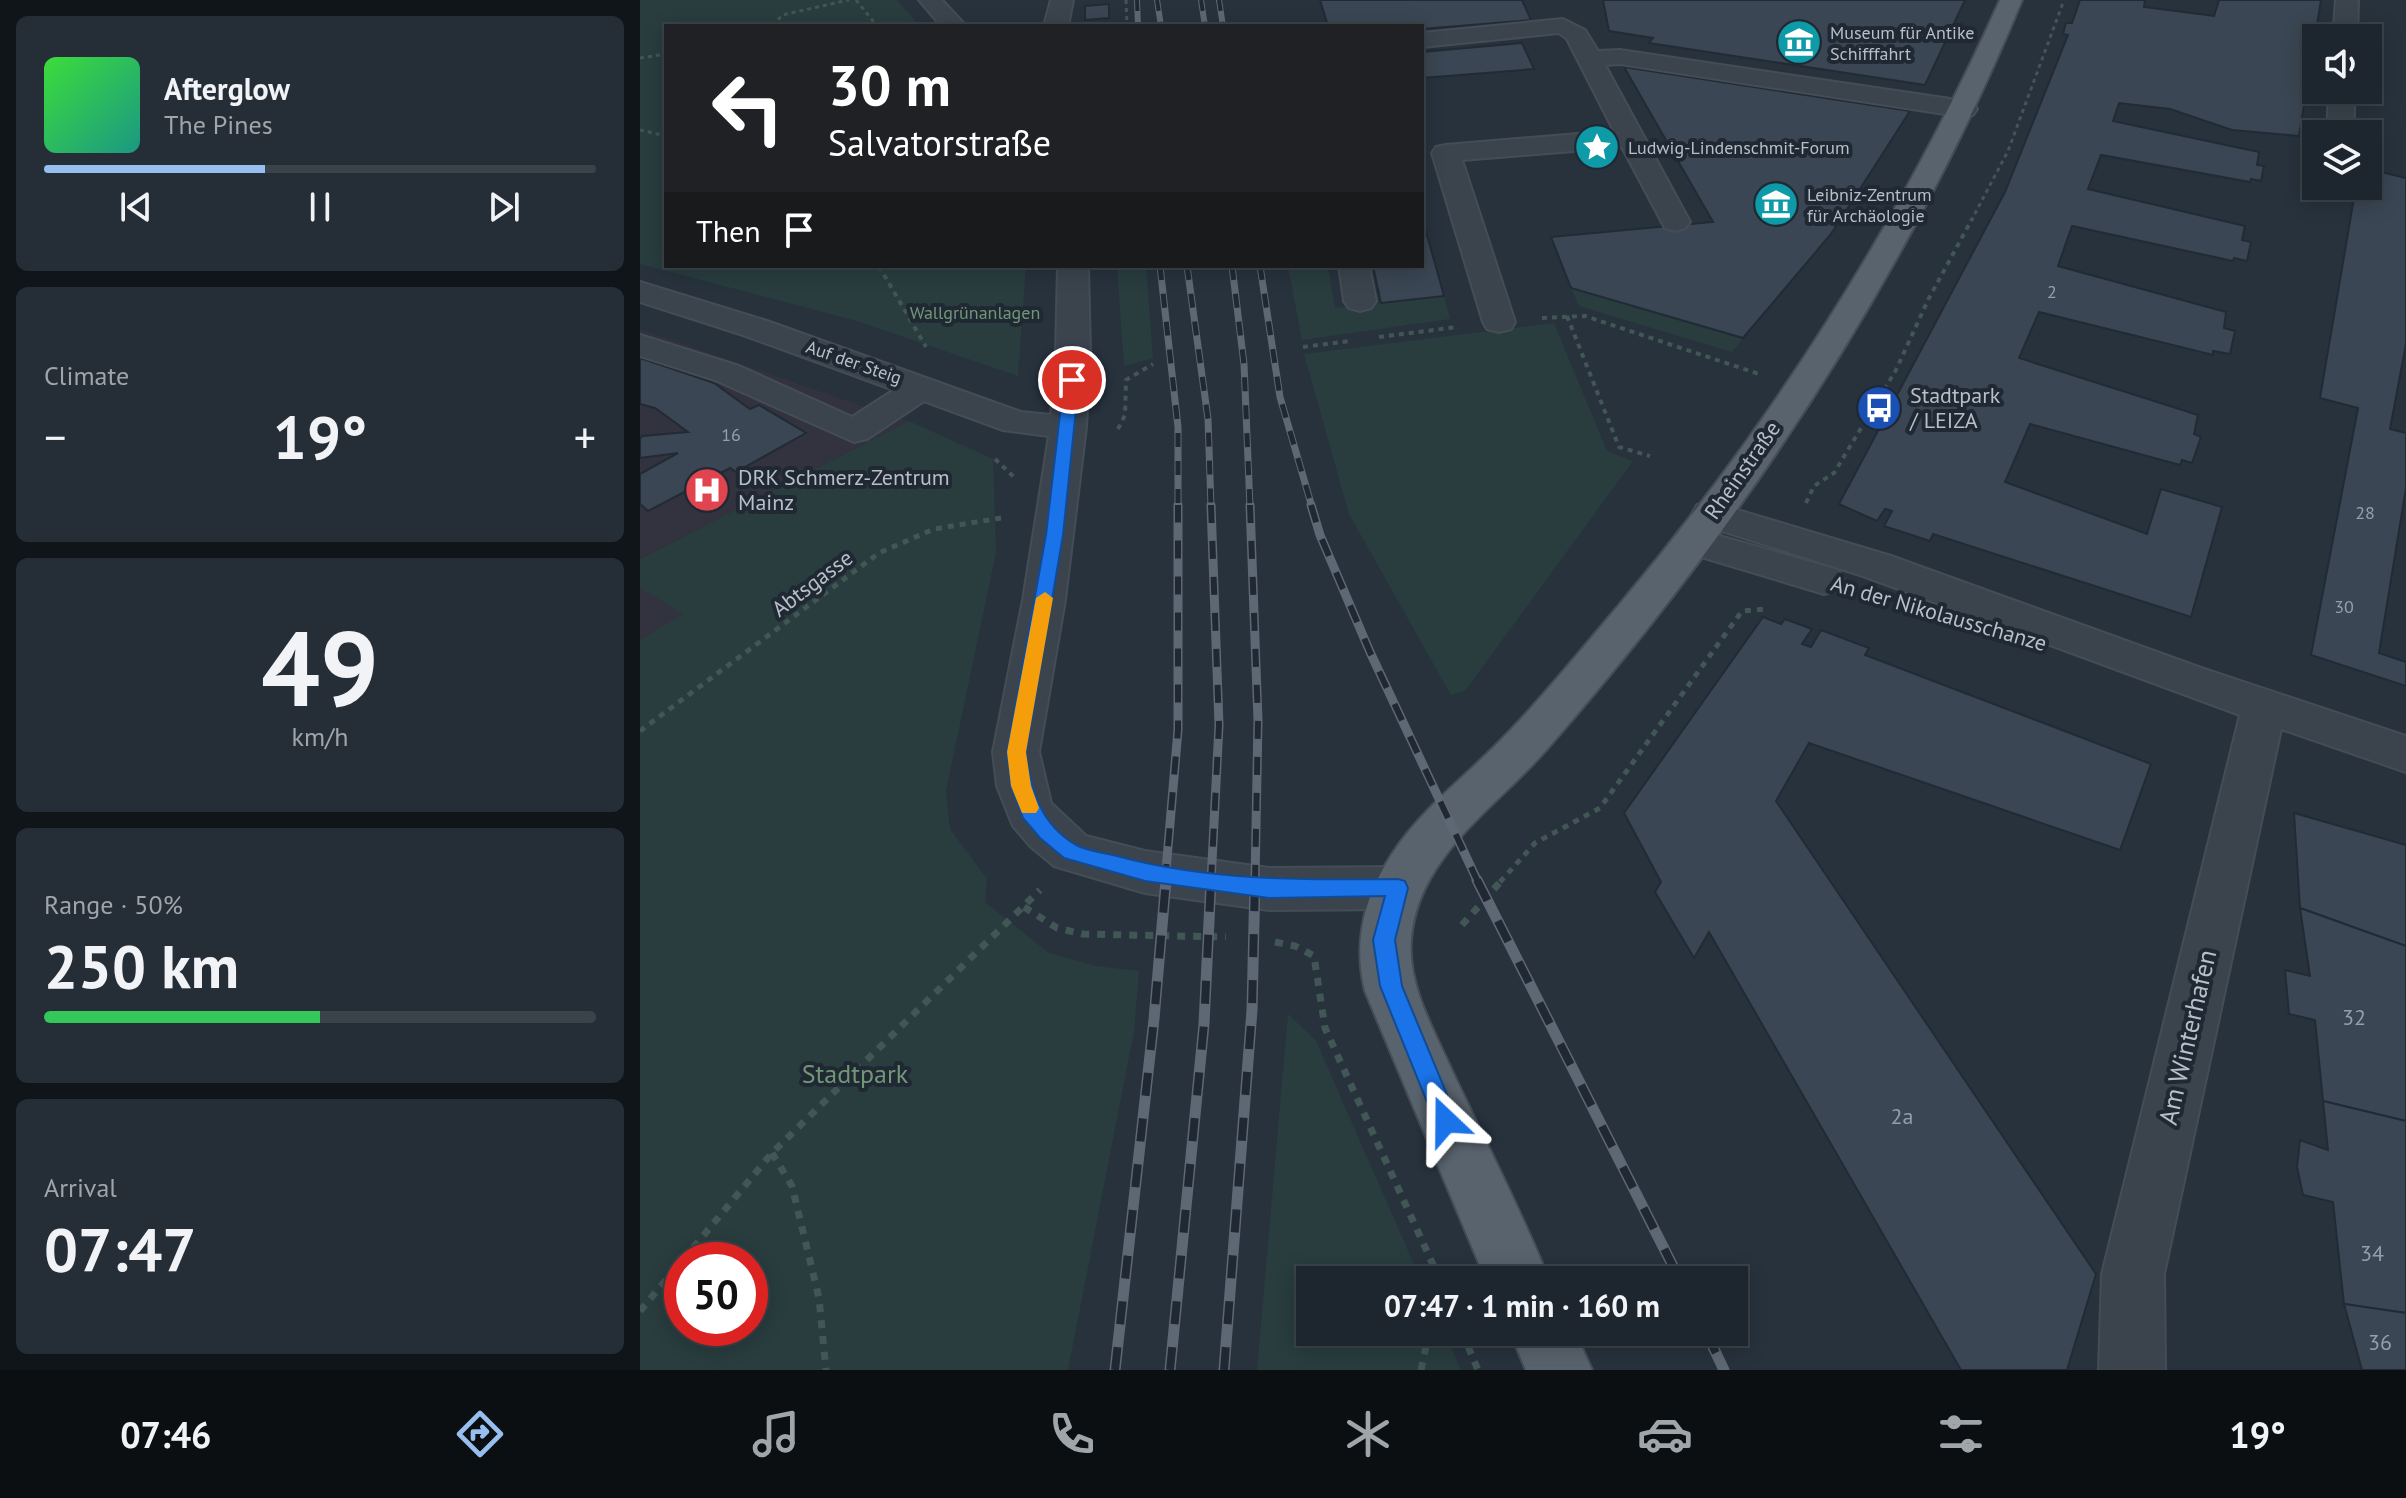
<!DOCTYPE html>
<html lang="en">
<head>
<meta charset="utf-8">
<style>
  body { margin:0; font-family:"PT Sans",sans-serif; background:#252e36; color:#f1f3f6; height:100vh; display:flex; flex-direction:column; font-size:30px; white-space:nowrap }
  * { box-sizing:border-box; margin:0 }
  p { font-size:26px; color:#a0a5aa }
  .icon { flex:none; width:44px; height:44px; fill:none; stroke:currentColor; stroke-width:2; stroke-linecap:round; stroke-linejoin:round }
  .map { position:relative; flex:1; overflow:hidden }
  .sheet { display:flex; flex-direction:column; gap:16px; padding:16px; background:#101519; width:640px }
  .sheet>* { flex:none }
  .banner { position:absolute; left:24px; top:24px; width:760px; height:244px; border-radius:0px; box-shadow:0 4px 20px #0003,0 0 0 2px #3b434a; background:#202124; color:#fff; overflow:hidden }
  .tools { position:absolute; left:1662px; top:24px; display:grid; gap:16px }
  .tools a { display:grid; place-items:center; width:80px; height:80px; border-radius:0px; background:#1d262e; box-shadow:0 4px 20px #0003,0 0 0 2px #3b434a; font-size:40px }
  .speed { position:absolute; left:24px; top:1242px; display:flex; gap:16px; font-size:40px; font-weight:700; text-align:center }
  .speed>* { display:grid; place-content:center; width:104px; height:104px; border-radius:50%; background:#1d262e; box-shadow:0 4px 20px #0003,0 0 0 2px #3b434a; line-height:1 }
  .speed .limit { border:12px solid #d22; background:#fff; color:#111 }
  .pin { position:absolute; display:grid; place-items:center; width:68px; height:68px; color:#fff; margin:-34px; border:4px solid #fff; border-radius:50%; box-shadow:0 2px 8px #0007 }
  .me { position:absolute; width:88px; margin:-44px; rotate:337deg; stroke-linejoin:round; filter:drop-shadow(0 0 6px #0008) }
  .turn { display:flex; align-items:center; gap:28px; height:168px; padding:0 32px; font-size:36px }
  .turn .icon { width:104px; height:104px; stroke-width:2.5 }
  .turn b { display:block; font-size:56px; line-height:68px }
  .then { display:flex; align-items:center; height:76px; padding:0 32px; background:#0003; gap:16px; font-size:30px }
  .big { font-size:60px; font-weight:600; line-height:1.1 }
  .sheet .tile { flex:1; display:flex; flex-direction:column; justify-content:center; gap:12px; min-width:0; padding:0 28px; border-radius:12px; background:#252e36 }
  .sheet .dial { align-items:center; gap:0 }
  .dial b { font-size:104px; line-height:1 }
  .song { display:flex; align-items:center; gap:24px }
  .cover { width:96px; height:96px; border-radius:12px; background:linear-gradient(135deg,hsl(120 70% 55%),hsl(170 70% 35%)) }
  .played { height:8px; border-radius:4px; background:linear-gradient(90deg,#96beee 40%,#3b434a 40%) }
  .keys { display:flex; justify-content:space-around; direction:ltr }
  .heat { display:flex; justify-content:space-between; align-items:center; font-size:44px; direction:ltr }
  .charge { height:12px; border-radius:6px; background:linear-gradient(90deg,#34c759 50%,#3b434a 0) }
  .trip { position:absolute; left:656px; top:1266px; width:452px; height:80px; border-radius:0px; background:#1d262e; box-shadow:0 4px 20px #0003,0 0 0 2px #3b434a; font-weight:600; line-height:80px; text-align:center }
  .tabs { display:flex; height:128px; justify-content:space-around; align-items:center; background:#0c0f12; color:#a0a5aa }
  .tabs .icon { width:56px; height:56px }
  .tabs .on { color:#96beee }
  .tabs b { font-size:36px; color:#f1f3f6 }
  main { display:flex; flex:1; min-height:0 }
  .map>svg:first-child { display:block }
  .medical { fill:#33323f }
  .green { fill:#293d3e; fill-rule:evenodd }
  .building { fill:#3a4653; stroke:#222b35; stroke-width:2 }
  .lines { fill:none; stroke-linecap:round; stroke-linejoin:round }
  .minor-casing { stroke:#444d56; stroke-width:4 }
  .major-casing { stroke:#444d56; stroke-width:4 }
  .path-far3 { stroke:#425656; stroke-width:3; stroke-dasharray:4 4; stroke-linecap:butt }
  .path-far2 { stroke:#425656; stroke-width:4; stroke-dasharray:5 5; stroke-linecap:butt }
  .path-far1 { stroke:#425656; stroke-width:5; stroke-dasharray:6 6; stroke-linecap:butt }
  .path { stroke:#425656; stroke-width:7; stroke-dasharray:8 8; stroke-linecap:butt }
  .minor { fill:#3b444d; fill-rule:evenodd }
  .major { fill:#59636d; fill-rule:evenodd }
  .rail-far3-casing { stroke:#5e6874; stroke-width:6 }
  .rail-far2-casing { stroke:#5e6874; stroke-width:7 }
  .rail-far1-casing { stroke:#5e6874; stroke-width:9 }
  .rail-casing { stroke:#5e6874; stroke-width:11 }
  .rail-far3 { stroke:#202933; stroke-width:4; stroke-dasharray:11; stroke-linecap:butt }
  .rail-far2 { stroke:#202933; stroke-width:5; stroke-dasharray:14; stroke-linecap:butt }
  .rail-far1 { stroke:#202933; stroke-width:6; stroke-dasharray:18; stroke-linecap:butt }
  .rail { stroke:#202933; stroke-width:8; stroke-dasharray:23; stroke-linecap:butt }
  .route { fill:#1a73e8; stroke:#114b97; stroke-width:2 }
  .slow { fill:#f59e0b }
  .labels { text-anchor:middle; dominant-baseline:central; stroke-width:8; stroke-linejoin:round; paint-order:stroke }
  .far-poi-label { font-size:18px; fill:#b7bfc8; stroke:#202933; text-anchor:start }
  .number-label { font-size:18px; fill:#969fa9 }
  .far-park-label { font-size:18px; fill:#719777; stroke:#202933 }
  .far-street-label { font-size:18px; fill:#b7bfc8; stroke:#202933 }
  .poi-label { font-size:22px; fill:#b7bfc8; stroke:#202933; text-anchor:start }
  .street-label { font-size:22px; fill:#b7bfc8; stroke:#202933 }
  .near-number-label { font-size:22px; fill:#969fa9 }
  .near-street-label { font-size:26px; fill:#b7bfc8; stroke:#202933 }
  .near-park-label { font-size:26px; fill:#719777; stroke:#202933 }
</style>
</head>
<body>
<main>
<section class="sheet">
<div class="tile">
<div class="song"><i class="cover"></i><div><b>Afterglow</b><p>The Pines</p></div></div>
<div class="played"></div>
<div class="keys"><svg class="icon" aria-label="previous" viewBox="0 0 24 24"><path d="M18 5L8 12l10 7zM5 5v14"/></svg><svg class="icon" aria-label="pause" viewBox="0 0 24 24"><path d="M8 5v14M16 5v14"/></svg><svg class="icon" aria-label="next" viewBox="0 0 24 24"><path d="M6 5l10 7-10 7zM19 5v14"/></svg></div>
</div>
<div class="tile"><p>Climate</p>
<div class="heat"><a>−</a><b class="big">19°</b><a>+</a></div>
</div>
<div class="tile dial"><b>49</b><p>km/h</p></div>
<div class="tile"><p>Range · 50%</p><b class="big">250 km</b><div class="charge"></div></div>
<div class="tile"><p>Arrival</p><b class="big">07:47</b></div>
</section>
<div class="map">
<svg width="1766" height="1370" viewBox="0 0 1766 1370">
  <rect width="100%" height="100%" fill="#27323d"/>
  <g class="medical">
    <polygon points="0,329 237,411 269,421 0,559"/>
    <polygon points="0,588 44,614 0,640"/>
  </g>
  <g class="green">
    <polygon points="0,0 257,0 280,26 26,26 26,266 386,266 378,376 217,321 0,264"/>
    <polygon points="477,266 506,266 513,358 484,366"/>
    <polygon points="648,266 688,266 695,308 804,296 810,319 662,340"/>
    <polygon points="931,288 1103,338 1092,352 939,306"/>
    <polygon points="914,323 967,451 993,461 825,691 811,695 709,514 664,354"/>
    <path d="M 269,421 L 353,459 L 356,552 L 306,791 L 310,829 L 347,879 L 345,902 L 409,953 L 456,966 L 499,971 L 494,1031 L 428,1370 L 0,1370 L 0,640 L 43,614 L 0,588 L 0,559 ZM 110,1260 L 110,1328 L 42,1328 L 42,1260 Z"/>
    <polygon points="648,1014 676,1041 781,1280 670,1280 670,1332 804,1332 821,1370 617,1370"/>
  </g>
  <g class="building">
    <polygon points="680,0 882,0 891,20 782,29 782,26 688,26"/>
    <polygon points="963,0 1325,0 1285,85 1009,43 1013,38 969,31"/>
    <polygon points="1440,0 1505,0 1504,7 1574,16 1579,0 1681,0 1659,136 1592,130 1530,109 1479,103 1473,121 1619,152 1617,165 1624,166 1621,181 1611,179 1610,182 1461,155 1448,189 1605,226 1602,240 1611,242 1607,261 1594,258 1593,261 1432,226 1418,266 1586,312 1584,328 1595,331 1590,354 1573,351 1573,355 1399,312 1379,358 1558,415 1554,434 1561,437 1552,463 1542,460 1540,465 1390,424 1365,482 1507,534 1521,489 1582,507 1551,617 1293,534 1290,541 1244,526 1252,511 1249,510 1245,509 1237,521 1199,504 1365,192 1428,35 1423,34 1426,23 1432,23"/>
    <polygon points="469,4 469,18 445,20 445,6"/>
    <polygon points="882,43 894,69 782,78 782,52"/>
    <polygon points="984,67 1270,111 1191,234 1103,338 931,288 911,237 1073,222"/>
    <polygon points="1728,169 1766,178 1766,344 1750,429 1766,433 1766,488 1739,653 1766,662 1766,686 1671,655 1718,408 1680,398 1716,186 1728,186"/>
    <polygon points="782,217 804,296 741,303 733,266 782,266"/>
    <polygon points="0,358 74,383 110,409 119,405 166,433 96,472 90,468 8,511 0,504 0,474 38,453 0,458 0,439 2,436 48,432 15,408 0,404"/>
    <polygon points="1123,617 1141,624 1145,619 1172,629 1162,644 1171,647 1181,630 1229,648 1225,655 1511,764 1480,850 1169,743 1136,801 1456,1274 1427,1370 1321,1370 1069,932 1054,958 1015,892 1021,882 984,813"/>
    <polygon points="1654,813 1766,845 1766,946 1660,908"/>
    <polygon points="1660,908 1766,946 1766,1121 1683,1101 1675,1020 1649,1014 1645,970 1670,976"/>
    <polygon points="1683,1101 1766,1121 1766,1313 1704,1304 1693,1202 1663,1195 1657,1167 1660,1140 1688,1150"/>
    <polygon points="1704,1304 1766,1313 1766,1370 1722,1370"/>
  </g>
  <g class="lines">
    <g class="minor-casing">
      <g id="minor">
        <polygon points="279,0 302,0 326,26 301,26"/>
        <polygon points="411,0 433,0 428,26 404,26"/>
        <polygon points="1696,0 1718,0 1717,38 1693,38"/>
        <polygon points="923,19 945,30 958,51 980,50 1324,101 1333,103 1337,109 1333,115 1324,117 980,64 965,65 1050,222 1045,228 1035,231 1025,228 982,147 822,160 875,322 871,329 859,332 847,329 843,322 792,153 796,147 806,145 974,131 927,39 919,33 782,47 782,33"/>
        <polygon points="1689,90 1715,90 1713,134 1687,134"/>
        <polygon points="418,266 448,266 450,354 446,427 425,600 399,752 411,803 446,836 505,851 629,868 758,867 776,873 783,888 776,903 758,909 629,910 505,893 414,866 390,846 373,826 357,786 353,752 383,600 409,436 363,430 284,401 227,439 214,442 75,380 0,356 0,335 99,366 212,417 254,390 103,335 0,302 0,282 127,321 381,412 411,415 416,354"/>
        <polygon points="699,266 729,266 736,301 731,308 720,311 709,308 704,301"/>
        <polygon points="1071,502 1251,556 1564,669 1766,736 1766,772 1641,729 1524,1274 1525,1370 1459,1370 1462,1274 1600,715 1223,576 1057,523 1052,514 1057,505"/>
        <polygon points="1052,528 1198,570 1204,580 1198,590 1184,594 1038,550 1032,541 1038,532"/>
      </g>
    </g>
    <g class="major-casing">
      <g id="major">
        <path d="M 1360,0 L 1382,0 C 1269,274 1103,525 908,748 C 858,806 777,856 771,940 C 767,986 796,1034 814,1075 C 846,1143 881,1210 909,1280 L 846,1280 L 725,991 C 713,942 724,897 752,854 C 780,811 820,781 855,746 C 899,702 939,652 979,605 C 1134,421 1262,219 1360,0 Z"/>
        <polygon points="870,1332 935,1332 952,1370 886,1370"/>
      </g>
    </g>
    <g class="path-far3">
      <polyline points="216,0 237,26"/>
      <polyline points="486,0 487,26"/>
      <polyline points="133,26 142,15 209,0"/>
      <polyline points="0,58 26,54"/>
      <polyline points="0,130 26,136"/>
      <polyline points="1331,221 1368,151 1424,0"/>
    </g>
    <g class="path-far2">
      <polyline points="239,266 286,347"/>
      <polyline points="927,316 979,447 1010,456"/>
      <polyline points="902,318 945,316 1119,374"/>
      <polyline points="739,337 817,327"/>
      <polyline points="663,347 710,341"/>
      <polyline points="478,429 485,415 486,380 513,364"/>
      <polyline points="355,459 374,477"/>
      <polyline points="1166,503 1174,486 1194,473 1256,370 1288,300 1332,219"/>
    </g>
    <g class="path-far1">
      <polyline points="0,731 239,553 294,529 367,517"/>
      <polyline points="860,882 895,843 960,808 1102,611 1127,609"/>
    </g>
    <g class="path">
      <polyline points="384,907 417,928 443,934 586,937"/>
      <polyline points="822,925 862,880"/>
      <polyline points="635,942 655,946 674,956 685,1028 800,1280"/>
      <polyline points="132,1153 152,1186 179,1298 186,1370"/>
      <polyline points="43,1260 132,1153 400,890"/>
      <polyline points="0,1311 42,1261"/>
      <polyline points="822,1332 838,1370"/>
      <polyline points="781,1370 789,1332"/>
    </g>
    <use href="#minor" class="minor"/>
    <use href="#major" class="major"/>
    <g class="rail-far3-casing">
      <g id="rail-far3">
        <polyline points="497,0 498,26"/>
        <polyline points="517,0 521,26"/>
        <polyline points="561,0 565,26"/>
        <polyline points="579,0 583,26"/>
      </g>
    </g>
    <g class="rail-far2-casing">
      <g id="rail-far2">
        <polyline points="520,266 538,427 538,507"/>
        <polyline points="547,266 568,419 571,507"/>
        <polyline points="592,266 604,364 610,507"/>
        <polyline points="620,266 640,397 672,507"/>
      </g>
    </g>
    <g class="rail-far1-casing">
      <g id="rail-far1">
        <polyline points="571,505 579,725 571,882"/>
        <polyline points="610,505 618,720 615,882"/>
        <polyline points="671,505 680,535 730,652 838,882"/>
        <polyline points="525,882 538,730 538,505"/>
      </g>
    </g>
    <g class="rail-casing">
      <g id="rail">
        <polyline points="837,880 1040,1280"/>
        <polyline points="1066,1332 1084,1370"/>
        <polyline points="475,1370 514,1019 526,880"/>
        <polyline points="530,1370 564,1024 571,880"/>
        <polyline points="584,1370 612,1010 615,880"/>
      </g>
    </g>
    <use href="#rail-far3" class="rail-far3"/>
    <use href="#rail-far2" class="rail-far2"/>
    <use href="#rail-far1" class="rail-far1"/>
    <use href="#rail" class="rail"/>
  </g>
  <path class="route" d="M 432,376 L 439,380 L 423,535 L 386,752 C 391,790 400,824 436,845 C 447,851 465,853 477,856 C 569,881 664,880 758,879 L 765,881 L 768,888 L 755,940 L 762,986 L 818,1121 L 814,1129 L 806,1132 L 798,1129 L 740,986 L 733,940 L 745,896 L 629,898 L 505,881 L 424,858 L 400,838 L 383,818 L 371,786 L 367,752 L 406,535 L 424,380 Z"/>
  <polygon class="slow" points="405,592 413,598 386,752 391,786 399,808 396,813 382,813 371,786 367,752 396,598"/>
  <defs>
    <g id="museum-disc" transform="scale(2.3)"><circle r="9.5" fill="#0f9aa8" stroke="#202933"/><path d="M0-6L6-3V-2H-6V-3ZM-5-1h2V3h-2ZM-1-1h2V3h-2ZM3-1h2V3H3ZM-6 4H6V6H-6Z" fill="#fff"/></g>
    <g id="sight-disc" transform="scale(2.3)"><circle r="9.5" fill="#0f9aa8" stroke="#202933"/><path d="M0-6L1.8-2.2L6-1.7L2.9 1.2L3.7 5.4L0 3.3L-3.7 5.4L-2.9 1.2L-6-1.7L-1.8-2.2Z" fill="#fff"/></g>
    <g id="bus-disc" transform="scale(2.3)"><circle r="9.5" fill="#1a4fb4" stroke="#202933"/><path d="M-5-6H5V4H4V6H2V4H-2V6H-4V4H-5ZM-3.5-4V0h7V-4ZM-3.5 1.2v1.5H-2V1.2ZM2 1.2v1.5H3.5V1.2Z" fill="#fff"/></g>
    <g id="hospital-disc" transform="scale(2.3)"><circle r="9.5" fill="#e0444e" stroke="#202933"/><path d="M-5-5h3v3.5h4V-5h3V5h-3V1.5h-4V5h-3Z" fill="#fff"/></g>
  </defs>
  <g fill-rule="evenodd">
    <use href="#museum-disc" x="1159" y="42"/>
    <use href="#sight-disc" x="957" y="147"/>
    <use href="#museum-disc" x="1136" y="204"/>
    <use href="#bus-disc" x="1239" y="408"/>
    <use href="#hospital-disc" x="67" y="490"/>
  </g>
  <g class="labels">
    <g class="far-poi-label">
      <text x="1190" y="32">Museum für Antike<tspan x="1190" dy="21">Schifffahrt</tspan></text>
      <text x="988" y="147">Ludwig-Lindenschmit-Forum</text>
      <text x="1167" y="194">Leibniz-Zentrum<tspan x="1167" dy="21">für Archäologie</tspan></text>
    </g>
    <g class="number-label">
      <text x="1412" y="291">2</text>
      <text x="91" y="434">16</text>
      <text x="1725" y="512">28</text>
      <text x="1704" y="606">30</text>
    </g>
    <g class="far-park-label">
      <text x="335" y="312">Wallgrünanlagen</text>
    </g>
    <g class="far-street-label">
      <text transform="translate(214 362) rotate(19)">Auf der Steig</text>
    </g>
    <g class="poi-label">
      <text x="1270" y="395">Stadtpark<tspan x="1270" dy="25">/ LEIZA</tspan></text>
      <text x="98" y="477">DRK Schmerz-Zentrum<tspan x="98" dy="25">Mainz</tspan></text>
    </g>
    <g class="street-label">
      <text transform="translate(1102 470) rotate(-55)">Rheinstraße</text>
      <text transform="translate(172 583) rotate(-37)">Abtsgasse</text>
      <text transform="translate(1299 613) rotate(16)">An der Nikolausschanze</text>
    </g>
    <g class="near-number-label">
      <text x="1714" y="1017">32</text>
      <text x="1262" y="1116">2a</text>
      <text x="1732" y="1253">34</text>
      <text x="1740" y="1342">36</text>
    </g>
    <g class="near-street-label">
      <text transform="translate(1547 1037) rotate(-77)">Am Winterhafen</text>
    </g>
    <g class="near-park-label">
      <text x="215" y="1073">Stadtpark</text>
    </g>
  </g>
</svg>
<div class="tools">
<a><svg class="icon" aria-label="sound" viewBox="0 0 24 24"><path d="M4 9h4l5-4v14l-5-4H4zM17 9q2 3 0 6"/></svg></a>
<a><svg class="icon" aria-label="layers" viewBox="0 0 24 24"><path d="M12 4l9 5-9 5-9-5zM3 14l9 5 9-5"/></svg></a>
</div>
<div class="speed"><div class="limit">50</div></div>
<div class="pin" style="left:432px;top:380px;background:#d93025"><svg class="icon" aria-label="arrive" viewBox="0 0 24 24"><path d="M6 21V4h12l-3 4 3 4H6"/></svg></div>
<svg class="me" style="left:806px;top:1121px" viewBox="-20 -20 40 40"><path d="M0-17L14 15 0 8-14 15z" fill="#1a73e8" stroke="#fff" stroke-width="4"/></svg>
<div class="trip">07:47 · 1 min · 160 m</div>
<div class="banner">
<div class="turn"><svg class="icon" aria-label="left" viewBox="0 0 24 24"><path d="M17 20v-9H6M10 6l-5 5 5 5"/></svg><div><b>30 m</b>Salvatorstraße</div></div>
<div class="then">Then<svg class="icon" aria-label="arrive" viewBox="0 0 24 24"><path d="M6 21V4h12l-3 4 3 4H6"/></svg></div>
</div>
</div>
</main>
<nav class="tabs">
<b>07:46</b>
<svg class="icon on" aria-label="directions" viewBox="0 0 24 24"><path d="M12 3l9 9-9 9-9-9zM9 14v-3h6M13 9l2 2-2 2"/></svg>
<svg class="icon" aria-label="music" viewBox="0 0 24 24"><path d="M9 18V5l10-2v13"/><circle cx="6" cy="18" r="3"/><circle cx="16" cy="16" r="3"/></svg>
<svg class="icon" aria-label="phone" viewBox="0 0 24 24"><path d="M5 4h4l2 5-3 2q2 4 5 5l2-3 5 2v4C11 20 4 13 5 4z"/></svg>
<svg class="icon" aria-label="climate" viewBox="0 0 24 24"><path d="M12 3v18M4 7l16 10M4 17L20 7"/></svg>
<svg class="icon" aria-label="car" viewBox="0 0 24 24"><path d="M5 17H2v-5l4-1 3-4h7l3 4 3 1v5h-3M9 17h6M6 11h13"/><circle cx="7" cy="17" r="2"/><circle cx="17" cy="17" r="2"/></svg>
<svg class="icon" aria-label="filters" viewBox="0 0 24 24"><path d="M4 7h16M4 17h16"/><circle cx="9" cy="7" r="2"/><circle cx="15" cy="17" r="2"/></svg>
<b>19°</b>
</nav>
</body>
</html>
